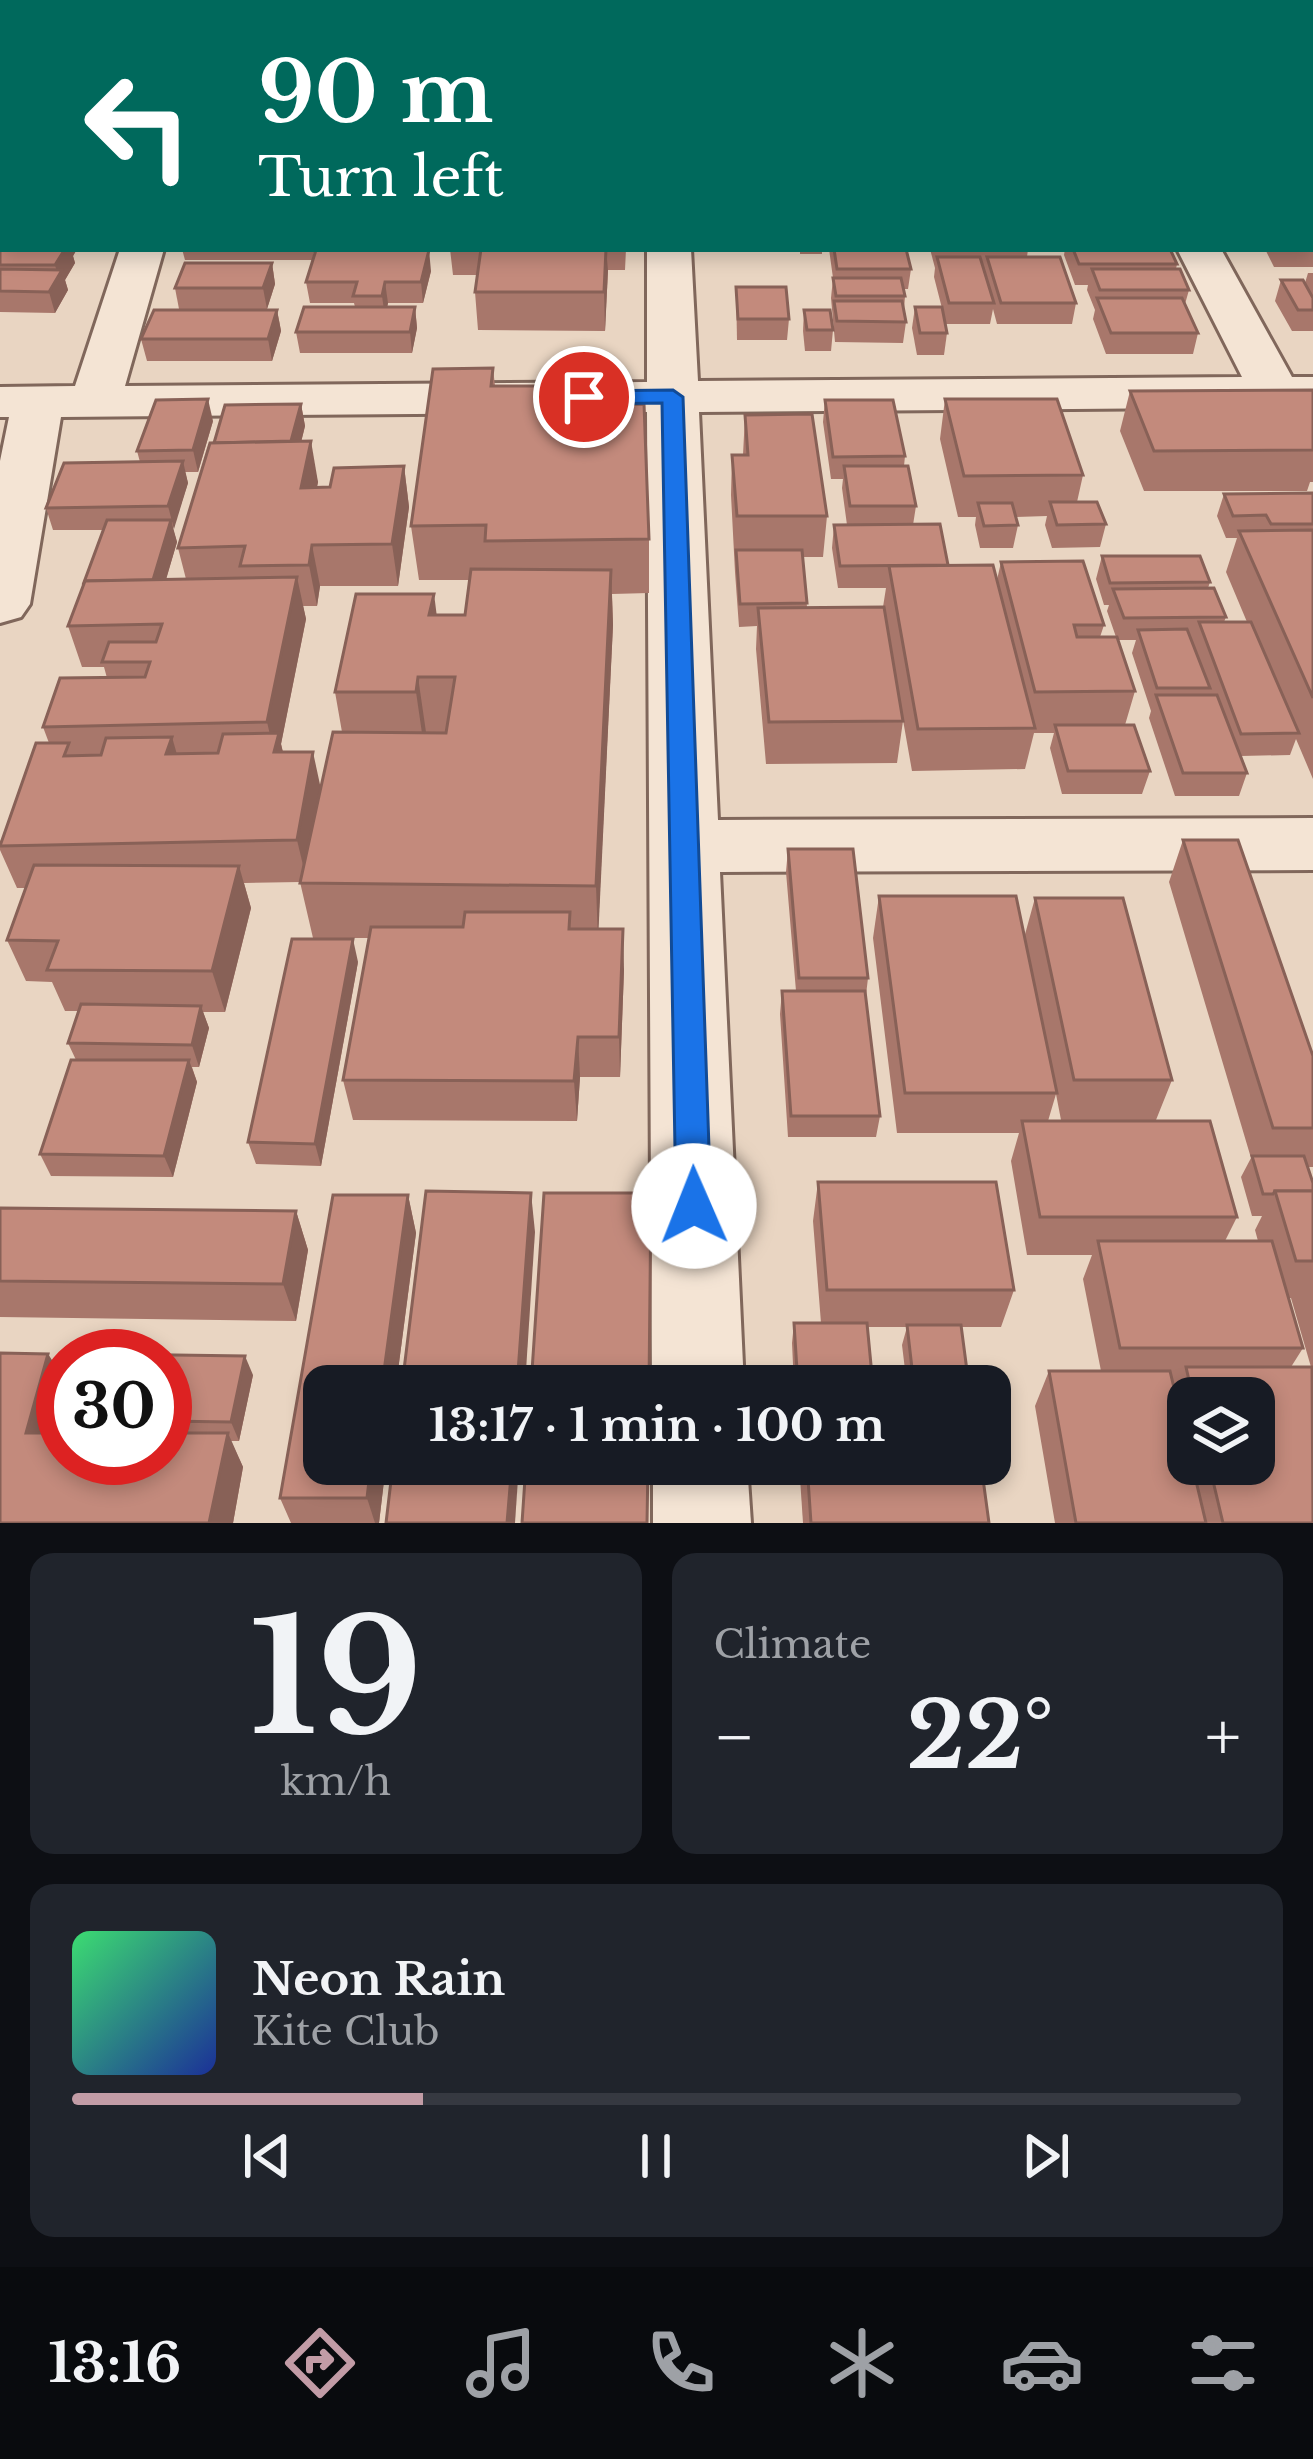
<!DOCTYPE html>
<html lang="en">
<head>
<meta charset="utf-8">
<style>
  body { margin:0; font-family:"Libre Baskerville",serif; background:#20242c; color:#f1f3f6; height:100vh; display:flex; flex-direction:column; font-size:45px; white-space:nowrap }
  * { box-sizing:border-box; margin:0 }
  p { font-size:39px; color:#9ea1a6 }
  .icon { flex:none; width:66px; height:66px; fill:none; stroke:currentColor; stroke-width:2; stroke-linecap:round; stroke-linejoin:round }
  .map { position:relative; height:1523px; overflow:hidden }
  .panel { display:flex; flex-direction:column; gap:30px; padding:30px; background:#0d0f14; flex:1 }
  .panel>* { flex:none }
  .guide { position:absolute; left:0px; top:0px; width:1314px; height:252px; box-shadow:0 6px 18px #0003; background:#00695c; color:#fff; overflow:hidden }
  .fabs { position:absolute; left:1167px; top:1377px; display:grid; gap:24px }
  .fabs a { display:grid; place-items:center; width:108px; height:108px; border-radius:24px; background:#171b24; box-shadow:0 6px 18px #0003; font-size:60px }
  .speed { position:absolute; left:36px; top:1329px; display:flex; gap:24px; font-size:60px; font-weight:700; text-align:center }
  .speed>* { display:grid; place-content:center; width:156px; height:156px; border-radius:50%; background:#171b24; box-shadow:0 6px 18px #0003; line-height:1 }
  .speed .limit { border:18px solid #d22; background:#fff; color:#111 }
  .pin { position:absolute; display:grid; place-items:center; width:102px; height:102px; color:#fff; margin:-51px; border:6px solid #fff; border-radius:50%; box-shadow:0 3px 12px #0007 }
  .me { position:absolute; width:132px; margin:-66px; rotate:359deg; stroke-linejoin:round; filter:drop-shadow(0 0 9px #0008) }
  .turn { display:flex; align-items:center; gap:42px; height:252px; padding:0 60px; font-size:54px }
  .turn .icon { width:156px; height:156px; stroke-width:2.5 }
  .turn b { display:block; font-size:84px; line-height:102px }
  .big { font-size:90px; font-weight:800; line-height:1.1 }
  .panel .tile { flex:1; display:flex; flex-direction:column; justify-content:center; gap:18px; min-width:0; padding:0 42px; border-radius:24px; background:#20242c }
  .panel .dial { align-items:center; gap:0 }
  .dial b { font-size:156px; line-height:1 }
  .song { display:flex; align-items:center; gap:36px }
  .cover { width:144px; height:144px; border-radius:18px; background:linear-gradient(135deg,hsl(140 70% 55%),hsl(230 70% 35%)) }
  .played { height:12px; border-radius:6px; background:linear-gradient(90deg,#c29ca6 30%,#363941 30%) }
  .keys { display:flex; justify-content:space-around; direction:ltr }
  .heat { display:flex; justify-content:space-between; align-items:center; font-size:66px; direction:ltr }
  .panel .tiles { flex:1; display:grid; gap:30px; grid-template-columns:1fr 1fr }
  .tile:last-child { grid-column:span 2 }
  .trip { position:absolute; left:303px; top:1365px; width:708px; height:120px; border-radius:24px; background:#171b24; box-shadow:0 6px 18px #0003; font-weight:800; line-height:120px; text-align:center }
  .menu { display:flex; height:192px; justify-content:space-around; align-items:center; background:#090b0e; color:#9ea1a6 }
  .menu .icon { width:84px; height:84px }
  .menu .selected { color:#c29ca6 }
  .menu b { font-size:54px; color:#f1f3f6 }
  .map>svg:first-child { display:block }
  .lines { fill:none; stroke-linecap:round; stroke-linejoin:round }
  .minor-casing { stroke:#80675b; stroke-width:6 }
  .minor { fill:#f4e4d4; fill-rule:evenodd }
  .wall { fill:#a8776b; fill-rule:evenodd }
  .shaded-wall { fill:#886157 }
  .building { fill:#c38a7c; stroke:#886157; stroke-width:3 }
  .route { fill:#1a73e8; stroke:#114b97; stroke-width:3 }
</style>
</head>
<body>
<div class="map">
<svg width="1313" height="1523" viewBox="0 0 1313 1523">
  <rect width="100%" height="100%" fill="#e9d5c2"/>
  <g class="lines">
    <g class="minor-casing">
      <g id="minor">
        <rect x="617" y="0" width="34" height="3"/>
        <polygon points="1052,0 1086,0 1087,3 1053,3"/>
        <rect x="0" y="32" width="3" height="22"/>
        <polygon points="120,249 164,249 125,386 647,382 647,249 691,249 698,381 1242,377 1177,249 1221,249 1292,377 1313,377 1313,407 699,412 718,820 1313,818 1313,870 720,872 744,1386 652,1386 647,412 61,417 30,604 21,617 0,623 0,461 9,417 0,417 0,387 75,386"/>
        <polygon points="653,1464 747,1464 751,1523 653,1523"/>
      </g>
    </g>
    <use href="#minor" class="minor"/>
  </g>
  <g class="wall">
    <polygon points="0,0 215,0 212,3 7,2 3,3 1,29"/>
    <polygon points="227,0 286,0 283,3 227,3"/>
    <rect x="482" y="0" width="26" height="3"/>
    <polygon points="509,0 605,0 605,3 508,3"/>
    <polygon points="665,0 755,0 755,3 666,3"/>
    <polygon points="861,0 927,0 926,3 862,3"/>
    <polygon points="934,0 1044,0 1043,3 960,3 934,2"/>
    <polygon points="1301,0 1313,0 1313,14 1311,12 1311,3 1304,3"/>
    <rect x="1311" y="28" width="2" height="81"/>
    <polygon points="3,50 3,110 0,110 0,54"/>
    <polygon points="0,123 3,123 3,249 77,249 73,256 75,263 65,280 68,290 55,313 0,312"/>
    <polygon points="1311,141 1313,141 1313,267 1274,267 1265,249 1311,249"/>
    <polygon points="182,249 315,249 312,260 185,260"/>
    <polygon points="450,249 626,249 625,270 608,270 605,331 478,330 475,292 477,275 453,275"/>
    <rect x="800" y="249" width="22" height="5"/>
    <polygon points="829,249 906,249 911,269 908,289 904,289 905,296 904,310 906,322 903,343 835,342 831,298 833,278"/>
    <polygon points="930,249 1028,249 1027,257 1076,303 1072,324 997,324 993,309 990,324 946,324 934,277 935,268"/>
    <polygon points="1065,249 1170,249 1177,264 1176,269 1189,290 1185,304 1198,333 1193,354 1106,354 1093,319 1095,310 1087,290 1088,285 1075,285 1064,255"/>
    <polygon points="272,263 275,284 267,309 179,309 175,288"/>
    <polygon points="431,271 423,303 388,303 387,307 415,307 417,328 412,353 300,353 296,332 355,307 354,303 310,303 306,282"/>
    <polygon points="1308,273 1313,273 1313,331 1292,331 1275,301 1281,280 1305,283"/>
    <polygon points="736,287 789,319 787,340 737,340"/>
    <polygon points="915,307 947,333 944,355 917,355 912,328"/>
    <polygon points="277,310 281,331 272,361 147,361 141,339"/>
    <polygon points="804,310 833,330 831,351 805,351 803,331"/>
    <polygon points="493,368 495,386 549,386 550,405 649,539 649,593 612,594 613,625 598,929 624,970 620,1077 580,1077 577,1121 353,1120 343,1080 369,938 313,938 300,882 244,883 251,908 225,1012 203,1012 209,1028 199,1067 192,1067 197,1082 173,1177 51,1176 40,1154 76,1060 68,1043 79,1011 65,1011 52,982 26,981 7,940 26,888 17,888 0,850 0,842 49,743 43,727 107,678 104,667 82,667 68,626 103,530 53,530 46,508 140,462 137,451 213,421 198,472 185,472 188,483 173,529 177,542 166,579 186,579 178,548 214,443 301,404 305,426 301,442 318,482 317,487 330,487 404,466 409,507 398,586 320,586 317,606 303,606 306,619 281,744 283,752 321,787 342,732 335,692 437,615 465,615 469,580 419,580 411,526"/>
    <polygon points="1313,390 1313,482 1310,482 1307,491 1144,491 1120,431 1130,391"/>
    <polygon points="945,399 1083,475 1077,502 1106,524 1100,547 1052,548 1045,525 1047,516 1015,517 1018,525 1013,548 980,548 975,525 976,517 958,517 940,439"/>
    <polygon points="825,400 905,456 904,466 916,506 913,525 948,565 997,580 1001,562 1104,625 1100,637 1116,637 1107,611 1109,605 1104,605 1096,579 1102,556 1210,582 1208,588 1226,617 1224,622 1247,622 1226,572 1237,538 1226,538 1217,516 1224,494 1313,493 1313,779 1296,739 1290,755 1241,756 1247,773 1239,796 1175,796 1149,718 1151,711 1132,653 1136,640 1118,640 1135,691 1125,725 1150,771 1142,794 1062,794 1050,748 1054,733 1034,733 1025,769 912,771 897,686 903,721 897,763 766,764 756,649 757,626 739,627 735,572 731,495 732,455 743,455 745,415 827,516 823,557 803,557 807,607 883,607 886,588 838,588 832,548 834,525 847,525 842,488 843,479 831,479 823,422"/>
    <path d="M 1183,840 L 1313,1056 L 1313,1167 L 1308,1167 L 1313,1183 L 1313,1523 L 1055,1523 L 1035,1406 L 1049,1371 L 1101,1371 L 1083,1279 L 1092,1255 L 1027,1255 L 1011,1161 L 1019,1133 L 897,1133 L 873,938 L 879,896 L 1024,938 L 1035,898 L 1172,1080 L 1156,1120 L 1061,1120 L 1056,1094 L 1048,1121 L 1237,1217 L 1225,1241 L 1258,1241 L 1255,1230 L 1262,1216 L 1252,1216 L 1241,1177 L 1251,1158 L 1169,882 ZM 1288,1298 L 1291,1298 L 1311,1367 L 1291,1367 L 1303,1348 ZM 1188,1398 L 1254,1398 L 1254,1464 L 1188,1464 Z"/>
    <polygon points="788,849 868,978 866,995 880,1116 876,1137 788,1137 780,1014 782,991 796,991 786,872"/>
    <polygon points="358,962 321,1166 256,1164 248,1142"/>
    <polygon points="818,1182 1014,1290 1001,1327 961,1327 969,1386 907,1386 902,1345 907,1327 867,1327 873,1386 794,1386 792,1343 794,1323 821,1323 813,1221"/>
    <polygon points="333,1195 408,1195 416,1233 396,1386 324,1386 324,1464 386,1464 379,1523 291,1523 280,1498"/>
    <polygon points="0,1208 296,1211 308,1250 296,1321 0,1317"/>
    <polygon points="48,1354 63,1378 63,1416 59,1433 165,1458 165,1356 253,1375 239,1441 231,1441 243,1467 233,1523 0,1523"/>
    <polygon points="802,1464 981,1464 989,1523 803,1523 800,1478"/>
  </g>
  <g class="shaded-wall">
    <polygon points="5,0 7,3 3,3 3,27 1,29 0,6"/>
    <polygon points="1007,0 1032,0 1032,3 1006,3"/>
    <polygon points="65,249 77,249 73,256 75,263 65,280 68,290 55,313 49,292 58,276 55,265"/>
    <polygon points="606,249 608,270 605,331 604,292"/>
    <polygon points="429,250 431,271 423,303 421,282"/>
    <polygon points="272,263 275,284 267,309 263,288"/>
    <polygon points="385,282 388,303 385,317 382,296"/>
    <polygon points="415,307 417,328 412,353 410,332"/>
    <polygon points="277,310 281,331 272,361 268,339"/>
    <polygon points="208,399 213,421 198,472 193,450"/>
    <polygon points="301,404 305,426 296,463 291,441"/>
    <polygon points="311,441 318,482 308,529 301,488"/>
    <polygon points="183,461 188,483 174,529 168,506"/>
    <polygon points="404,466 409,507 398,586 392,544"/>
    <polygon points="171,520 177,542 158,607 151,585"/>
    <polygon points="312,545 320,586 317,606 309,565"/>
    <polygon points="611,570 613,625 598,941 596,886"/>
    <polygon points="297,577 306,619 281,744 288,775 284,794 267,722"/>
    <polygon points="434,594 441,648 429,615"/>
    <polygon points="418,677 426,732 424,747 416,692"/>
    <polygon points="172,737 184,779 166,754"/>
    <polygon points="313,752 322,794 307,882 297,840"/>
    <polygon points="239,866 251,908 225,1012 212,971"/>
    <polygon points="623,929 624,970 620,1077 619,1037"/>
    <polygon points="353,939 358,962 321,1166 315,1144"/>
    <polygon points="201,1006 209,1028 199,1067 192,1045"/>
    <polygon points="578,1037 580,1077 577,1121 574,1081"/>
    <polygon points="189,1060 197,1082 173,1177 164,1156"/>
    <polygon points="531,1193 535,1232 525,1386 517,1386"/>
    <polygon points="408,1195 416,1233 396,1386 382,1386"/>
    <polygon points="296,1211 308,1250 296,1321 283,1284"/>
    <polygon points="48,1354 63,1378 63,1416 50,1467 26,1433"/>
    <polygon points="245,1356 253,1375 239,1441 231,1422"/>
    <polygon points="228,1433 243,1467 233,1523 209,1523"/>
    <polygon points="371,1464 386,1464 379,1523 375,1523 367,1498"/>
    <polygon points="512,1464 519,1464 515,1523 507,1523"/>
  </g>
  <g class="building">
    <polygon points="42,0 75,0 73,3 40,3"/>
    <polygon points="88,0 119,0 118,2 87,2"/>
    <polygon points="417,0 471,0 470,3 416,3"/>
    <polygon points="509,0 570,0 570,3 508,3"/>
    <polygon points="774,0 858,0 859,3 775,3"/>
    <rect x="1311" y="28" width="2" height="47"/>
    <rect x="0" y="68" width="3" height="23"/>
    <rect x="0" y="123" width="3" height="33"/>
    <rect x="1311" y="141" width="2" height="25"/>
    <polygon points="3,172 3,210 0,210 0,178"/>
    <rect x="1311" y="187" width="2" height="26"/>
    <rect x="0" y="218" width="3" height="21"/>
    <rect x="1311" y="224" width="2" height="22"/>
    <polygon points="0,242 3,242 3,249 65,249 55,265 0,265"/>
    <polygon points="481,249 606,249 604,292 475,292"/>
    <polygon points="834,249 906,249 911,269 837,269"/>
    <polygon points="1073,249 1170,249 1177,264 1079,264"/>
    <polygon points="316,250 429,250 421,282 385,282 382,296 353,296 357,282 306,282"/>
    <polygon points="937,257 980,257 994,303 949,303"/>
    <polygon points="987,257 1060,257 1076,303 1001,303"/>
    <polygon points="185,263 272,263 263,288 175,288"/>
    <polygon points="0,269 62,270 49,292 0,291"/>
    <polygon points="1092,269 1180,269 1189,290 1100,290"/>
    <polygon points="833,278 901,278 905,296 836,296"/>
    <polygon points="1281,280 1303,280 1313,298 1313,310 1298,310"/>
    <polygon points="736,287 786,287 789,319 738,319"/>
    <polygon points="1097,298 1182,298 1198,333 1111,333"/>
    <polygon points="834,301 902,301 906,322 837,321"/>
    <polygon points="304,307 415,307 410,332 296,332"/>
    <polygon points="915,307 942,307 947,333 920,333"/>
    <polygon points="154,310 277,310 268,339 141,339"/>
    <polygon points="804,310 830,310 833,330 807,330"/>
    <polygon points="493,368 491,386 549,386 548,405 644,404 649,539 485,541 486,525 411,526 433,369"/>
    <polygon points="1313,390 1313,450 1154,451 1130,391"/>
    <polygon points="208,399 193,450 137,451 156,400"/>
    <polygon points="945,399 1057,399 1083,475 964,476"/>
    <polygon points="825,400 893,400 905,456 833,457"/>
    <polygon points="301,404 291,441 214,443 225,405"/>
    <polygon points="812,414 827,516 737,516 732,455 748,455 745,415"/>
    <polygon points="311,441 301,488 330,487 334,468 404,466 392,544 312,545 309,565 240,566 245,546 178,548 210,443"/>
    <polygon points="183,461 168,506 46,508 64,463"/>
    <polygon points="844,466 908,466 916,506 850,506"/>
    <polygon points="1313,493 1313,524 1271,524 1266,515 1233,516 1224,494"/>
    <polygon points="1050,502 1097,502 1106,524 1057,525"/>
    <polygon points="978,503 1012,503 1018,525 984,526"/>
    <polygon points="107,520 171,520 153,580 85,581 83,585"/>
    <polygon points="940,524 948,565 840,566 834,525"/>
    <polygon points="1313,530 1313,698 1239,531"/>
    <polygon points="736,550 802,550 807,603 740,604"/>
    <polygon points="1102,556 1200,556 1210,582 1110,583"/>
    <polygon points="1083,561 1104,625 1074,625 1077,637 1117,637 1135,691 1035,692 1001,562"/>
    <polygon points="993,565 1035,728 918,729 889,566"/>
    <polygon points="471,569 611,570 596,886 300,883 333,732 446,733 455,677 418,677 416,692 335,692 356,594 434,594 429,615 465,615"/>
    <polygon points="297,577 267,722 43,727 60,678 145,677 150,662 102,662 109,642 156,642 162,624 68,626 85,581"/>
    <polygon points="1214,588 1226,617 1124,618 1113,589"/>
    <polygon points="884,607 903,721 769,722 758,608"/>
    <polygon points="1199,622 1251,622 1299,733 1241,734"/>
    <polygon points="1187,629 1210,688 1157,688 1138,630"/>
    <polygon points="1156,695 1217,695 1247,773 1183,773"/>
    <polygon points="1055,725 1134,725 1150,771 1068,771"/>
    <polygon points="279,733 274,752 313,752 297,840 0,846 36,743 69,743 64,756 101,755 106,738 172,737 166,754 218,753 223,734"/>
    <polygon points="1183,840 1238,840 1313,1056 1313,1128 1273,1128"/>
    <polygon points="788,849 853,849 868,978 799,978"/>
    <polygon points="34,865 239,866 212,971 47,970 58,941 7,940"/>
    <polygon points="879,896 1016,896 1057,1093 905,1093"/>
    <polygon points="1035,898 1123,898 1172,1080 1074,1080"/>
    <polygon points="465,912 570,912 569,929 623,929 619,1037 578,1037 574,1081 343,1080 371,927 463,927"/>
    <polygon points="292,939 353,939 315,1144 248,1142"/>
    <polygon points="782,991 865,991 880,1116 791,1116"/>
    <polygon points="81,1004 201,1006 192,1045 68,1043"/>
    <polygon points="71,1060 189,1060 164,1156 40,1154"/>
    <polygon points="1022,1121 1210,1121 1237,1217 1040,1217"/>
    <polygon points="1252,1156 1304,1156 1313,1183 1313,1191 1275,1191 1273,1194 1263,1194"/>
    <polygon points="818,1182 996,1182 1014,1290 827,1290"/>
    <polygon points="426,1191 531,1193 517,1386 402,1386"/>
    <polygon points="1275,1191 1313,1191 1313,1261 1296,1261"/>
    <polygon points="544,1193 651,1193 649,1386 531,1386"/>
    <polygon points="333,1195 408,1195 382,1386 324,1386 324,1464 371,1464 367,1498 280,1498"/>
    <polygon points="0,1208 296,1211 283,1284 0,1281"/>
    <polygon points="1098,1241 1272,1241 1303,1348 1120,1348"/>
    <polygon points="794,1323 867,1323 873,1386 798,1386"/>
    <polygon points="907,1325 961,1325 969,1386 914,1386"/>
    <polygon points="0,1353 48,1354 26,1433 63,1433 63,1458 165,1458 165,1433 228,1433 209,1523 0,1523"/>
    <polygon points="103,1354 245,1356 231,1422 165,1421 165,1356 103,1356"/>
    <polygon points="1186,1367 1312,1367 1313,1523 1223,1523 1209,1464 1254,1464 1254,1398 1193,1398"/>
    <polygon points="1049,1371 1170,1371 1188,1447 1188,1464 1192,1464 1206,1523 1076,1523"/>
    <polygon points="393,1464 512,1464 507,1523 386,1523"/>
    <polygon points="526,1464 648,1464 647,1523 522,1523"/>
    <polygon points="807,1464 981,1464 989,1523 811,1523"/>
  </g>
  <polygon class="route" points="673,390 683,397 711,1206 706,1217 694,1222 682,1217 676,1206 662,403 584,404 573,397 584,391"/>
</svg>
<div class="fabs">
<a><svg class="icon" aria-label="layers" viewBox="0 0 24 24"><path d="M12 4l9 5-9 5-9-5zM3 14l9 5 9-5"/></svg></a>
</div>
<div class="speed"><div class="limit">30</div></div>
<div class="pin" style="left:584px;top:397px;background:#d93025"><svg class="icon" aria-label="arrive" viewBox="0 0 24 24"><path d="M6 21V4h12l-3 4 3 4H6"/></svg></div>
<svg class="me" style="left:694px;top:1206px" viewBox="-20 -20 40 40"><circle r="19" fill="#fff"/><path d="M0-13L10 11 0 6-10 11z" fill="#1a73e8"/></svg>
<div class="trip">13:17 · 1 min · 100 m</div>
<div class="guide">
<div class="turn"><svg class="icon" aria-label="left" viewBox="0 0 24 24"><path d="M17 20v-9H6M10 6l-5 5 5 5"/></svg><div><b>90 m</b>Turn left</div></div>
</div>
</div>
<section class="panel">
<div class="tiles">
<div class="tile dial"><b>19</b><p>km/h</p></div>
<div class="tile"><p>Climate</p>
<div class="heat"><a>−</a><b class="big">22°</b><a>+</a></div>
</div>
<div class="tile">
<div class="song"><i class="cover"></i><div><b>Neon Rain</b><p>Kite Club</p></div></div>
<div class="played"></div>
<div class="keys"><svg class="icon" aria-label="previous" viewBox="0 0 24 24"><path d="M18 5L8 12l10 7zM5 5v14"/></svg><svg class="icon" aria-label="pause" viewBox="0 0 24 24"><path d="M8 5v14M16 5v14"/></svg><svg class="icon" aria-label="next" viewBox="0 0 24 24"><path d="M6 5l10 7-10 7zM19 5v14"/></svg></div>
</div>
</div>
</section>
<nav class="menu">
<b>13:16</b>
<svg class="icon selected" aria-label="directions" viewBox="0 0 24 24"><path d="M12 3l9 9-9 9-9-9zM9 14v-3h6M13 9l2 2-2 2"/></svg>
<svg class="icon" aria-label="music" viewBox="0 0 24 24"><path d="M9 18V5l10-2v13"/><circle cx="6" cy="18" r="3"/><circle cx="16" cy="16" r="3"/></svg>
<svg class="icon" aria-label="phone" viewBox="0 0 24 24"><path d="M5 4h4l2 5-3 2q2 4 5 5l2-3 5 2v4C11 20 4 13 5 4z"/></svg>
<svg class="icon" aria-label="climate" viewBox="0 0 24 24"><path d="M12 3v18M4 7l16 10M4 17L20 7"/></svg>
<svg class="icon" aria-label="car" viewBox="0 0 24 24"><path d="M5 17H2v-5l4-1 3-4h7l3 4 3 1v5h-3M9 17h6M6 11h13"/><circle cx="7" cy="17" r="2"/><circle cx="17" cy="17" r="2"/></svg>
<svg class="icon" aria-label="filters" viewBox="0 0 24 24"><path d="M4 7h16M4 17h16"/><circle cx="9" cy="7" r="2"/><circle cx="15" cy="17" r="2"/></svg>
</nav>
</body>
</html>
